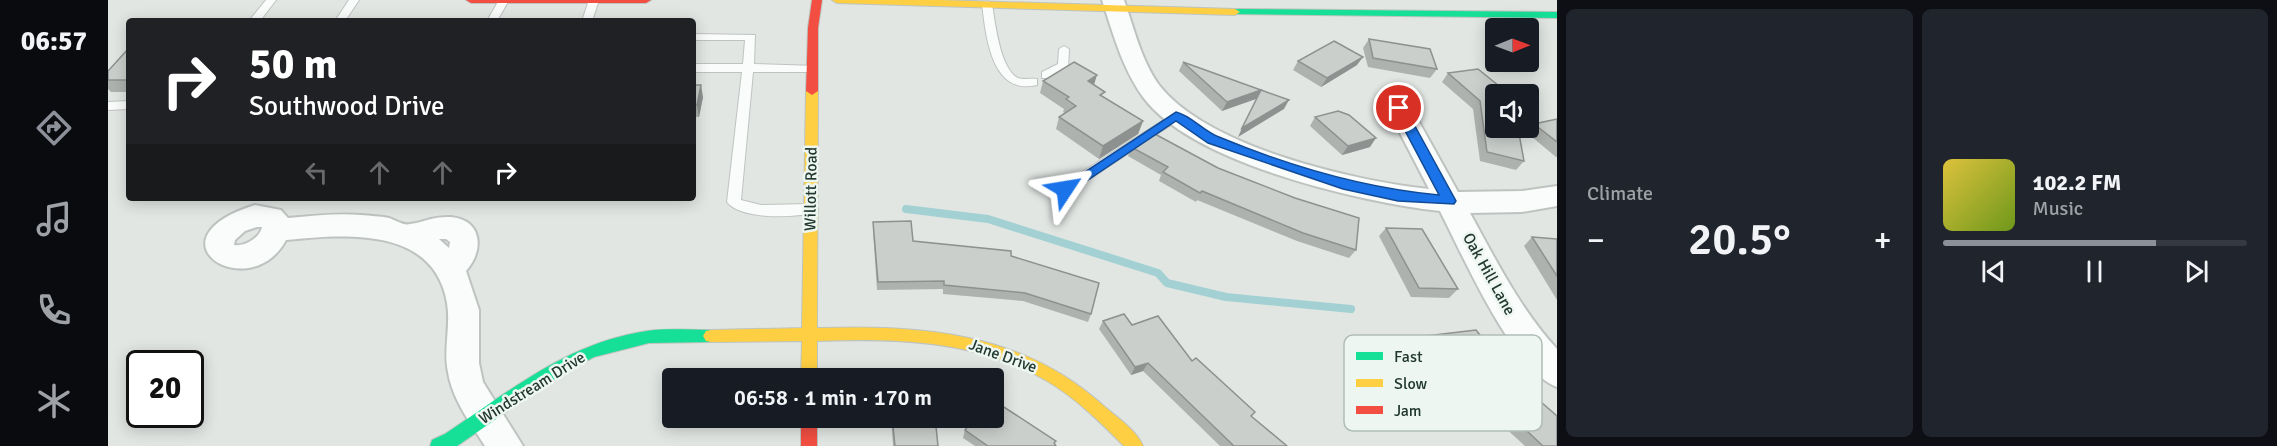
<!DOCTYPE html>
<html lang="en">
<head>
<meta charset="utf-8">
<style>
  body { margin:0; font-family:Signika,sans-serif; background:#20242c; color:#f1f3f6; height:100vh; display:flex; flex-direction:column; font-size:22px; white-space:nowrap }
  * { box-sizing:border-box; margin:0 }
  p { font-size:20px; color:#9ea1a6 }
  .icon { flex:none; width:33px; height:33px; fill:none; stroke:currentColor; stroke-width:2; stroke-linecap:round; stroke-linejoin:round }
  .map { position:relative; flex:1; overflow:hidden }
  .details { display:flex; flex-direction:column; gap:9px; padding:9px; background:#0d0f14; width:720px }
  .details>* { flex:none }
  .banner { position:absolute; left:18px; top:18px; width:570px; height:183px; border-radius:6px; box-shadow:0 3px 15px #0003; background:#202124; color:#fff; overflow:hidden }
  .needle { width:39px; rotate:89deg }
  .tools { position:absolute; left:1377px; top:18px; display:grid; gap:12px }
  .tools a { display:grid; place-items:center; width:54px; height:54px; border-radius:6px; background:#171b24; box-shadow:0 3px 15px #0003; font-size:30px }
  .speed { position:absolute; left:18px; top:350px; display:flex; gap:12px; font-size:30px; font-weight:700; text-align:center }
  .speed>* { display:grid; place-content:center; width:78px; height:78px; border-radius:50%; background:#171b24; box-shadow:0 3px 15px #0003; line-height:1 }
  .speed .limit { border:3px solid #111; border-radius:9px; background:#fff; color:#111 }
  .pin { position:absolute; display:grid; place-items:center; width:51px; height:51px; color:#fff; margin:-26px; border:3px solid #fff; border-radius:50%; box-shadow:0 2px 6px #0007 }
  .me { position:absolute; width:66px; margin:-33px; rotate:57deg; stroke-linejoin:round; filter:drop-shadow(0 0 4px #0008) }
  .turn { display:flex; align-items:center; gap:21px; height:126px; padding:0 24px; font-size:27px }
  .turn .icon { width:78px; height:78px; stroke-width:2.5 }
  .turn b { display:block; font-size:42px; line-height:51px }
  .lanes { display:flex; align-items:center; height:57px; padding:0 24px; background:#0003; justify-content:center; gap:30px; direction:ltr }
  .lanes .off { opacity:.35 }
  .big { font-size:45px; font-weight:600; line-height:1.1 }
  .details .tile { flex:1; display:flex; flex-direction:column; justify-content:center; gap:9px; min-width:0; padding:0 21px; border-radius:9px; background:#20242c }
  .song { display:flex; align-items:center; gap:18px }
  .cover { width:72px; height:72px; border-radius:9px; background:linear-gradient(135deg,hsl(50 70% 55%),hsl(80 70% 35%)) }
  .played { height:6px; border-radius:3px; background:linear-gradient(90deg,#8c9099 70%,#363941 70%) }
  .keys { display:flex; justify-content:space-around; direction:ltr }
  .heat { display:flex; justify-content:space-between; align-items:center; font-size:33px; direction:ltr }
  .details .tiles { flex:1; display:grid; gap:9px; grid-template-columns:repeat(2,1fr) }
  .trip { position:absolute; left:554px; top:368px; width:342px; height:60px; border-radius:6px; background:#171b24; box-shadow:0 3px 15px #0003; font-weight:600; line-height:60px; text-align:center }
  main { display:flex; flex:1; min-height:0 }
  .menu { display:flex; flex-direction:column; width:108px; justify-content:space-around; align-items:center; background:#090b0e; color:#9ea1a6 }
  .menu .icon { width:42px; height:42px }
  .menu .current { color:#8c9099 }
  .menu b { font-size:27px; color:#f1f3f6 }
  .map>svg:first-child { display:block }
  .lines { fill:none; stroke-linecap:round; stroke-linejoin:round }
  .stream { stroke:#a3d1d3; stroke-width:8 }
  .lane-casing { stroke:#bec3c0; stroke-width:2 }
  .street-casing { stroke:#bec3c0; stroke-width:4 }
  .fast-casing { stroke:#bdc4c0; stroke-width:2 }
  .slow-casing { stroke:#bdc4c0; stroke-width:2 }
  .jam-casing { stroke:#bdc4c0; stroke-width:2 }
  .lane { fill:#fafbfb; fill-rule:evenodd }
  .street { fill:#fafbfb; fill-rule:evenodd }
  .fast { fill:#16e098; fill-rule:evenodd }
  .slow { fill:#ffcf43; fill-rule:evenodd }
  .jam { fill:#f24e42; fill-rule:evenodd }
  .wall { fill:#aeb2af }
  .shaded-wall { fill:#8d918f }
  .building { fill:#cacfcc; stroke:#8d918f; stroke-width:1.5 }
  .route { fill:#1a73e8; stroke:#114b97; stroke-width:1.5 }
  .labels { text-anchor:middle; dominant-baseline:central; stroke-width:5; stroke-linejoin:round; paint-order:stroke }
  .street-label { font-size:16px; fill:#21382f; stroke:#eef6f1 }
  .key { fill:#eef6f1; stroke:#b0bdb7; stroke-width:1.5 }
  .key-label { font-size:16px; fill:#21382f }
</style>
</head>
<body>
<main>
<nav class="menu">
<b>06:57</b>
<svg class="icon current" aria-label="directions" viewBox="0 0 24 24"><path d="M12 3l9 9-9 9-9-9zM9 14v-3h6M13 9l2 2-2 2"/></svg>
<svg class="icon" aria-label="music" viewBox="0 0 24 24"><path d="M9 18V5l10-2v13"/><circle cx="6" cy="18" r="3"/><circle cx="16" cy="16" r="3"/></svg>
<svg class="icon" aria-label="phone" viewBox="0 0 24 24"><path d="M5 4h4l2 5-3 2q2 4 5 5l2-3 5 2v4C11 20 4 13 5 4z"/></svg>
<svg class="icon" aria-label="climate" viewBox="0 0 24 24"><path d="M12 3v18M4 7l16 10M4 17L20 7"/></svg>
</nav>
<div class="map">
<svg width="1449" height="446" viewBox="0 0 1449 446">
  <rect width="100%" height="100%" fill="#e1e6e3"/>
  <g class="lines">
    <polyline class="stream" points="798,209 880,219 1050,273 1059,283 1118,297 1243,309"/>
    <g class="lane-casing">
      <g id="lane">
        <polygon points="158,0 168,0 152,21 141,21"/>
        <polygon points="241,0 251,0 237,21 227,21"/>
        <polygon points="391,0 401,0 389,21 379,21"/>
        <polygon points="481,0 491,0 484,21 474,21"/>
        <path d="M 879,1 L 884,4 C 887,22 892,69 910,78 C 916,80 923,78 929,79 L 929,85 C 883,96 878,36 874,4 Z"/>
        <path d="M 585,34 L 647,35 L 646,64 L 709,66 L 709,70 L 705,72 L 645,72 L 633,200 L 653,205 L 703,204 L 708,206 L 710,209 L 708,212 C 689,218 632,220 619,202 L 634,72 L 585,72 L 585,64 L 635,64 L 637,40 L 585,40 Z"/>
        <polygon points="956,46 961,49 960,68 942,78 934,78 934,72 950,64 951,49"/>
        <polygon points="21,101 21,109 0,110 0,102"/>
        <polygon points="1068,112 1072,113 1074,116 1072,119 962,192 952,192 950,189 952,186"/>
      </g>
    </g>
    <g class="street-casing">
      <g id="street">
        <path d="M 994,0 L 1016,0 C 1026,28 1033,60 1051,85 C 1099,147 1245,181 1321,189 L 1279,108 L 1282,102 L 1291,100 L 1300,102 L 1350,192 L 1414,191 L 1449,186 L 1449,206 L 1414,212 L 1362,213 C 1388,260 1412,309 1449,349 L 1449,387 C 1405,371 1354,254 1332,211 C 1252,202 1083,163 1035,97 C 1014,68 1005,33 994,0 Z"/>
        <path d="M 147,205 L 173,210 L 180,218 C 204,216 229,213 253,215 C 262,216 272,216 281,218 C 287,220 296,226 302,224 C 317,222 325,216 343,217 C 375,220 376,251 358,271 L 371,310 L 371,363 L 375,382 L 415,446 L 377,446 C 363,424 344,399 340,372 C 335,350 343,326 339,303 C 326,226 237,234 178,240 C 142,307 35,240 147,205 ZM 149,227 L 154,227 C 152,238 136,247 126,245 L 127,240 L 137,231 ZM 331,239 L 338,239 L 342,242 L 341,248 Z"/>
      </g>
    </g>
    <g class="fast-casing">
      <g id="fast">
        <polygon points="1127,9 1449,12 1449,18 1123,14 1122,12"/>
        <path d="M 603,330 L 608,331 L 611,336 L 608,341 L 603,342 L 541,343 L 486,357 L 452,375 L 349,446 L 322,446 L 324,440 L 337,434 C 402,391 459,343 539,331 C 559,328 582,330 603,330 Z"/>
      </g>
    </g>
    <g class="slow-casing">
      <g id="slow">
        <polygon points="724,0 831,0 1127,9 1132,12 1127,15 729,3"/>
        <path d="M 704,87 L 710,91 L 709,328 C 815,325 915,332 997,407 C 1010,418 1029,431 1035,446 L 1016,446 C 992,422 968,398 939,381 C 870,340 787,338 709,341 L 709,378 L 693,378 L 694,341 L 603,342 L 598,341 L 595,336 L 598,331 L 603,330 L 694,328 L 698,91 Z"/>
      </g>
    </g>
    <g class="jam-casing">
      <g id="jam">
        <polygon points="358,0 543,0 538,3 363,3"/>
        <polygon points="704,0 714,0 710,28 710,91 704,95 698,91 700,28"/>
        <rect x="693" y="417" width="16" height="29"/>
      </g>
    </g>
    <use href="#lane" class="lane"/>
    <use href="#street" class="street"/>
    <use href="#fast" class="fast"/>
    <use href="#slow" class="slow"/>
    <use href="#jam" class="jam"/>
  </g>
  <g class="wall">
    <polygon points="1261,39 1329,69 1322,78 1260,67 1255,48"/>
    <polygon points="21,48 21,92 3,92 0,89 0,71"/>
    <polygon points="1190,61 1249,65 1213,87 1185,70"/>
    <polygon points="1075,62 1153,90 1114,111 1071,71"/>
    <polygon points="1340,73 1401,94 1416,161 1408,170 1372,161 1365,109 1334,82"/>
    <polygon points="935,81 986,85 995,97 1035,121 1030,134 991,159 948,129 951,117 957,113 955,112 956,109 932,93"/>
    <polygon points="585,85 595,97 591,117 585,117"/>
    <polygon points="1207,117 1262,147 1234,155 1202,126"/>
    <polygon points="1449,119 1449,157 1448,157 1418,132 1426,124"/>
    <polygon points="1023,147 1248,250 1241,258 1189,241 1089,200 1088,202 1051,181 1053,175 1020,156"/>
    <polygon points="765,222 805,241 903,256 983,314 980,322 915,301 835,294 835,289 769,290 765,231"/>
    <polygon points="1278,228 1350,289 1341,298 1303,297 1271,236"/>
    <polygon points="1424,237 1449,239 1449,300 1416,246"/>
    <polygon points="995,321 1024,325 1084,361 1144,417 1179,446 1112,446 1035,371 1023,375 991,329"/>
    <polygon points="1368,330 1415,389 1405,397 1369,401 1337,359 1312,363 1300,346 1308,337"/>
    <polygon points="783,417 827,417 830,446 785,446"/>
    <polygon points="1404,417 1449,446 1417,446 1394,425"/>
    <polygon points="857,430 946,444 948,446 867,446 855,438"/>
  </g>
  <g class="shaded-wall">
    <polygon points="1255,57 1249,65 1213,87 1219,78"/>
    <polygon points="989,75 985,88 980,81"/>
    <polygon points="593,85 595,97 591,117 589,105"/>
    <polygon points="1153,90 1148,99 1114,111 1119,102"/>
    <polygon points="1181,100 1176,109 1130,137 1134,128"/>
    <polygon points="1035,121 1030,134 991,159 995,146"/>
    <polygon points="1268,138 1262,147 1234,155 1240,146"/>
    <polygon points="1040,363 1035,371 1023,375 1027,367"/>
  </g>
  <g class="building">
    <polygon points="1261,39 1322,49 1329,69 1265,58"/>
    <polygon points="1226,41 1255,57 1219,78 1190,61"/>
    <polygon points="21,48 21,80 0,80 0,71"/>
    <polygon points="966,62 989,75 980,81 997,92 992,95 1035,121 995,146 951,117 968,106 958,99 961,97 935,81"/>
    <polygon points="1075,62 1153,90 1119,102"/>
    <polygon points="1370,69 1401,94 1388,94 1388,128 1410,128 1416,161 1379,152 1372,101 1340,73"/>
    <polygon points="585,85 593,85 589,105 585,105"/>
    <polygon points="1153,90 1181,100 1134,128"/>
    <polygon points="1230,111 1241,115 1268,138 1240,146 1207,117"/>
    <polygon points="1449,119 1449,142 1426,124"/>
    <polygon points="1045,133 1110,168 1187,198 1251,218 1248,250 1195,233 1094,191 1092,193 1055,172 1060,167 1023,147"/>
    <polygon points="803,221 805,241 903,251 903,256 991,283 983,314 917,293 836,285 836,281 770,282 765,222"/>
    <polygon points="1278,228 1314,229 1350,289 1311,288"/>
    <polygon points="1424,237 1449,239 1449,276"/>
    <polygon points="1016,314 1024,325 1050,316 1084,361 1088,358 1147,412 1143,416 1179,446 1126,446 1040,363 1027,367 995,321"/>
    <polygon points="1368,330 1415,389 1379,394 1346,351 1320,354 1308,337"/>
    <polygon points="885,400 948,441 946,443 948,446 880,446 857,430 867,417 885,417"/>
    <polygon points="1433,402 1449,416 1449,446 1435,446 1404,417"/>
    <polygon points="784,417 827,417 830,446 787,446"/>
  </g>
  <path class="route" d="M 1291,104 L 1297,108 L 1348,201 L 1346,204 L 1290,201 L 1235,189 L 1100,143 L 1068,121 L 962,192 L 953,192 L 951,189 L 1068,112 C 1084,116 1095,131 1111,137 C 1181,166 1255,188 1331,195 L 1285,108 Z"/>
  <g class="labels">
    <g class="street-label">
      <text transform="translate(703 189) rotate(-89)">Willott Road</text>
      <text transform="translate(1381 274) rotate(61)">Oak Hill Lane</text>
      <text transform="translate(895 356) rotate(20)">Jane Drive</text>
      <text transform="translate(424 388) rotate(-32)">Windstream Drive</text>
    </g>
  </g>
  <rect x="1236" y="335" width="198" height="96" rx="9" class="key"/>
  <rect x="1248" y="352" width="27" height="8" fill="#16e098"/>
  <rect x="1248" y="379" width="27" height="8" fill="#ffcf43"/>
  <rect x="1248" y="406" width="27" height="8" fill="#f24e42"/>
  <g class="key-label">
    <text x="1286" y="362">Fast</text>
    <text x="1286" y="389">Slow</text>
    <text x="1286" y="416">Jam</text>
  </g>
</svg>
<div class="tools">
<a><svg class="needle" viewBox="-14 -14 28 28"><path d="M0-13l5 13h-10z" fill="#e53935"/><path d="M0 13l5-13h-10z" fill="#9ea1a6"/></svg></a>
<a><svg class="icon" aria-label="sound" viewBox="0 0 24 24"><path d="M4 9h4l5-4v14l-5-4H4zM17 9q2 3 0 6"/></svg></a>
</div>
<div class="speed"><div class="limit">20</div></div>
<div class="pin" style="left:1291px;top:108px;background:#d93025"><svg class="icon" aria-label="arrive" viewBox="0 0 24 24"><path d="M6 21V4h12l-3 4 3 4H6"/></svg></div>
<svg class="me" style="left:957px;top:189px" viewBox="-20 -20 40 40"><path d="M0-17L14 15 0 8-14 15z" fill="#1a73e8" stroke="#fff" stroke-width="4"/></svg>
<div class="trip">06:58 · 1 min · 170 m</div>
<div class="banner">
<div class="turn"><svg class="icon" aria-label="right" viewBox="0 0 24 24"><path d="M7 20v-9h11M14 6l5 5-5 5"/></svg><div><b>50 m</b>Southwood Drive</div></div>
<div class="lanes"><svg class="icon off" aria-label="left" viewBox="0 0 24 24"><path d="M17 20v-9H6M10 6l-5 5 5 5"/></svg><svg class="icon off" aria-label="ahead" viewBox="0 0 24 24"><path d="M12 20V5M6 11l6-6 6 6"/></svg><svg class="icon off" aria-label="ahead" viewBox="0 0 24 24"><path d="M12 20V5M6 11l6-6 6 6"/></svg><svg class="icon" aria-label="right" viewBox="0 0 24 24"><path d="M7 20v-9h11M14 6l5 5-5 5"/></svg></div>
</div>
</div>
<section class="details">
<div class="tiles">
<div class="tile"><p>Climate</p>
<div class="heat"><a>−</a><b class="big">20.5°</b><a>+</a></div>
</div>
<div class="tile">
<div class="song"><i class="cover"></i><div><b>102.2 FM</b><p>Music</p></div></div>
<div class="played"></div>
<div class="keys"><svg class="icon" aria-label="previous" viewBox="0 0 24 24"><path d="M18 5L8 12l10 7zM5 5v14"/></svg><svg class="icon" aria-label="pause" viewBox="0 0 24 24"><path d="M8 5v14M16 5v14"/></svg><svg class="icon" aria-label="next" viewBox="0 0 24 24"><path d="M6 5l10 7-10 7zM19 5v14"/></svg></div>
</div>
</div>
</section>
</main>
</body>
</html>
